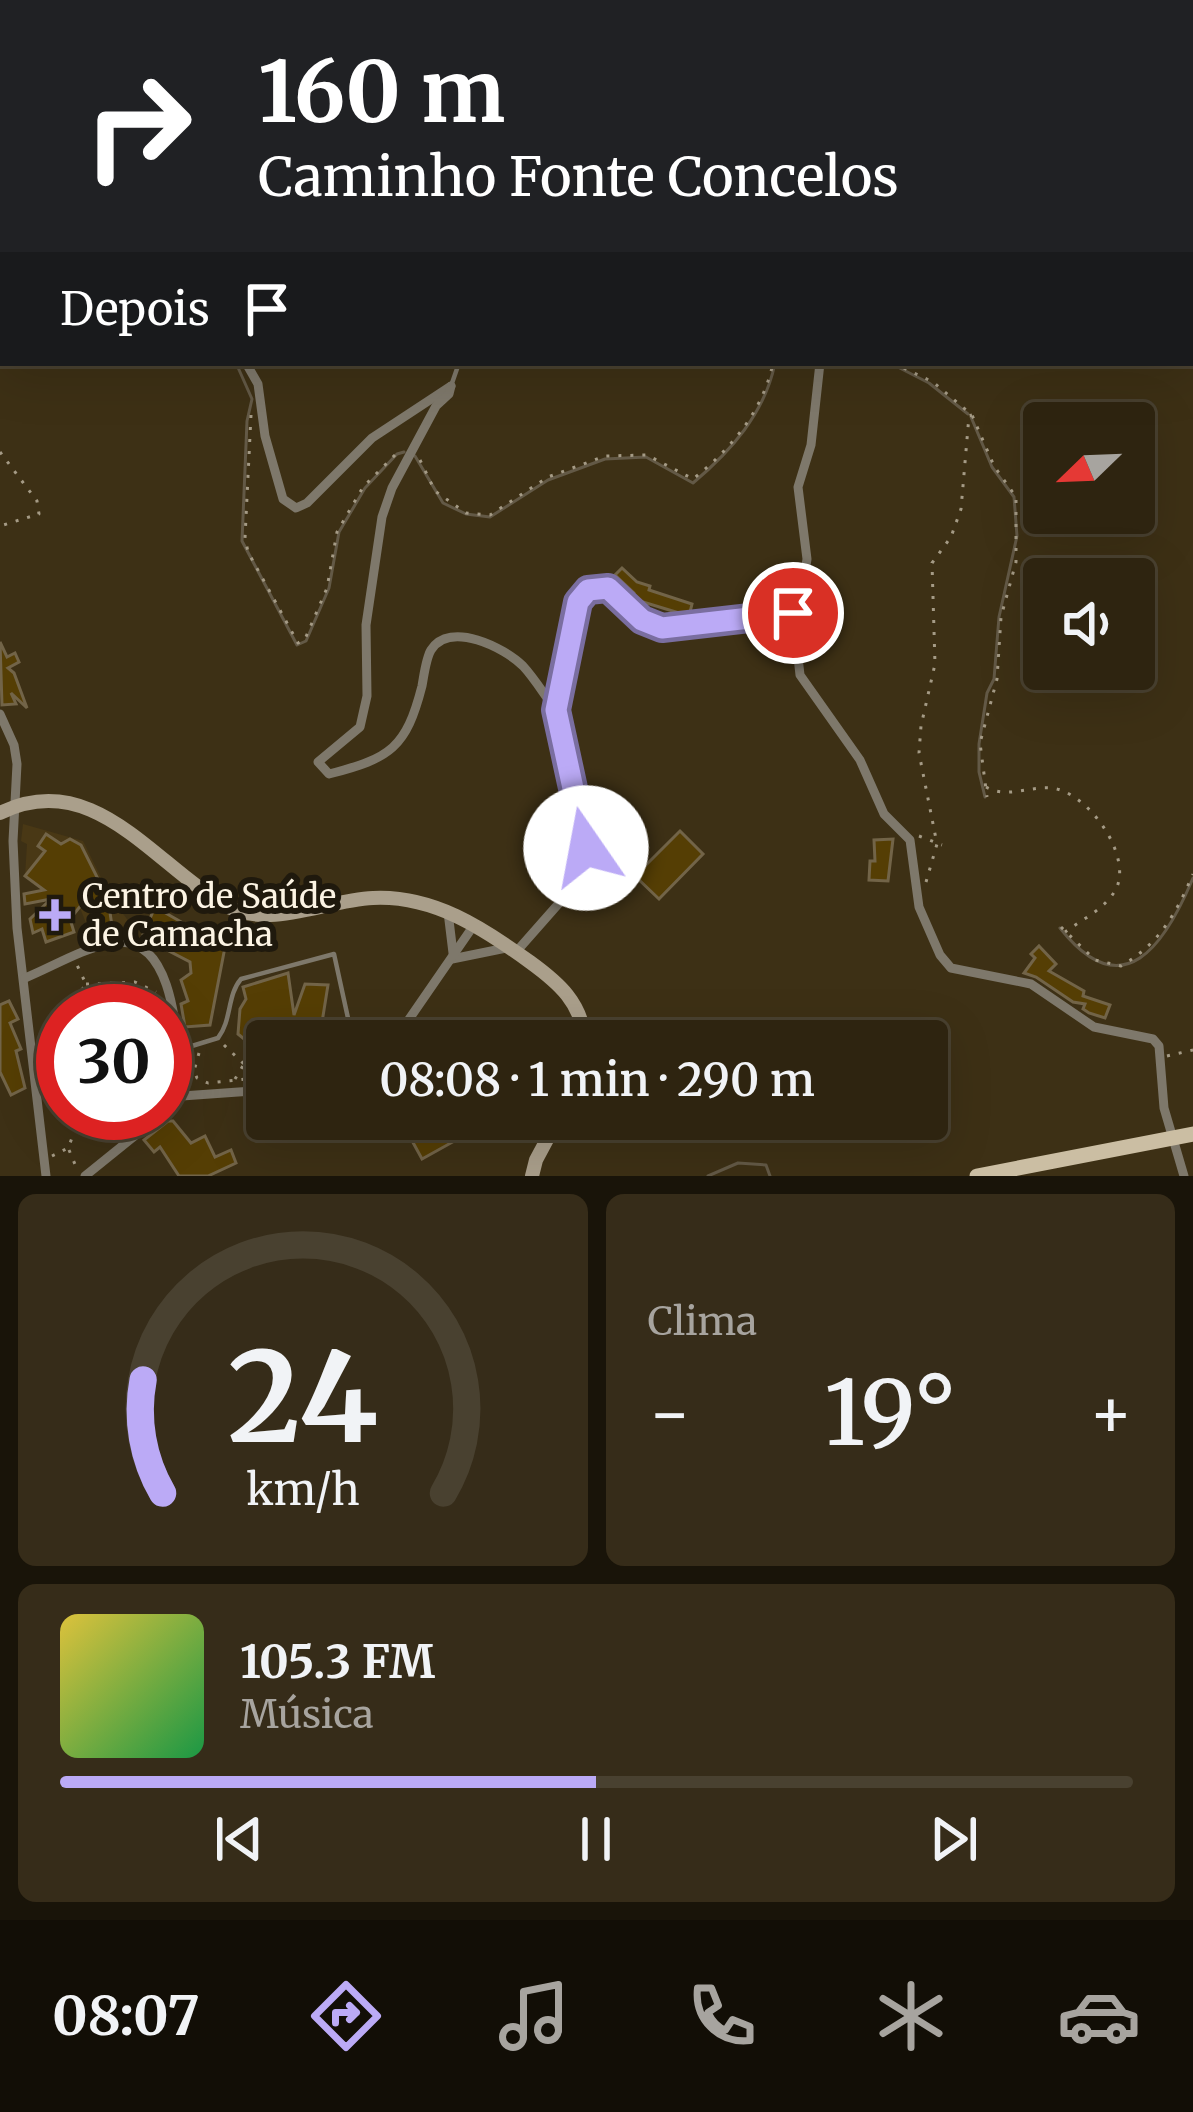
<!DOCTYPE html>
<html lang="pt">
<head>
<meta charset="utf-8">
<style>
  body { margin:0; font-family:Merriweather,serif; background:#362c19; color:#f1f3f6; height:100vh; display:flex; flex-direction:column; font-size:45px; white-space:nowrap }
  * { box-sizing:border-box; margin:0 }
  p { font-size:39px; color:#a7a49f }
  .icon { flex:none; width:66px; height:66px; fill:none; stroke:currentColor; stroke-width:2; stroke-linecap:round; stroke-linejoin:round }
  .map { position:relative; height:1176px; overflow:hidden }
  .side { display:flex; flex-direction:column; gap:18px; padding:18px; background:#191409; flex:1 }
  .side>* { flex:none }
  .hud { position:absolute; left:0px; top:0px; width:1194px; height:366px; box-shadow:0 12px 48px #0002,0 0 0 3px #494130; background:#202124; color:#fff; overflow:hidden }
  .needle { width:78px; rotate:247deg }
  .buttons { position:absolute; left:1023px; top:402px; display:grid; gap:24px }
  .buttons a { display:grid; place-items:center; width:132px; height:132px; border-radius:12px; background:#2e2410; box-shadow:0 12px 48px #0002,0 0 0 3px #494130; font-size:60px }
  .speed { position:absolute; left:36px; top:984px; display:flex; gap:24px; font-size:60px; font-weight:700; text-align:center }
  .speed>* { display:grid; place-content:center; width:156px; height:156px; border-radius:50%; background:#2e2410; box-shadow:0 12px 48px #0002,0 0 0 3px #494130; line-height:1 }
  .speed .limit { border:18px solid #d22; background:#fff; color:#111 }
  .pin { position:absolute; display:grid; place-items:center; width:102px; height:102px; color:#fff; margin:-51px; border:6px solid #fff; border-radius:50%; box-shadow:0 3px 12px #0007 }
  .me { position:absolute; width:132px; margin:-66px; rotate:348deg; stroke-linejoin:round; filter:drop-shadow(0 0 9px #0008) }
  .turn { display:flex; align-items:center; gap:42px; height:252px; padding:0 60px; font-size:54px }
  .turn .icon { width:156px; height:156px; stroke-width:2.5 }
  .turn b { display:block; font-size:84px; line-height:102px }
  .then { display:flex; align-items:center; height:114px; padding:0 60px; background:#0003; gap:24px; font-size:45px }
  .big { font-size:90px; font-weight:600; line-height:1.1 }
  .side .tile { flex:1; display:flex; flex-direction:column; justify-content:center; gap:18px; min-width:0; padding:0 42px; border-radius:18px; background:#362c19 }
  .side .dial { align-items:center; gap:0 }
  .dial svg { height:312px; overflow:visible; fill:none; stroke:#494130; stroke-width:7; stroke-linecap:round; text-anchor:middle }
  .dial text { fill:#f1f3f6; stroke:none }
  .song { display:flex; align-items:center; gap:36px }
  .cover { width:144px; height:144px; border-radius:18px; background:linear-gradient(135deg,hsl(50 70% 55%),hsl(140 70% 35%)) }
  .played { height:12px; border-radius:6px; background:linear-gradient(90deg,#bbaaf6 50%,#494130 50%) }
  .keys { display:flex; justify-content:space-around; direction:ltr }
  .heat { display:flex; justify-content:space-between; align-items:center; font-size:66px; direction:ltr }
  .side .tiles { flex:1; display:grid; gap:18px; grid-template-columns:1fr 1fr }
  .tile:last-child { grid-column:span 2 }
  .trip { position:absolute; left:246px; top:1020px; width:702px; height:120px; border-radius:12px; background:#2e2410; box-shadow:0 12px 48px #0002,0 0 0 3px #494130; font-weight:600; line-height:120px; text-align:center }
  .menu { display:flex; height:192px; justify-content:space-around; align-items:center; background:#120e06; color:#a7a49f }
  .menu .icon { width:84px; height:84px }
  .menu .selected { color:#bbaaf6 }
  .menu b { font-size:54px; color:#f1f3f6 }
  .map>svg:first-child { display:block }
  .built { fill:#493815 }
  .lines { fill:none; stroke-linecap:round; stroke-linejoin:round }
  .stream { stroke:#635946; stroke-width:3 }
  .building { fill:#553e04; stroke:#726448; stroke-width:3 }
  .path { stroke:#a59b86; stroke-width:3; stroke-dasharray:3 9; stroke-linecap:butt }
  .lane { stroke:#7e786b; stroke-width:4.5 }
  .street { stroke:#7e786b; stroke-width:9 }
  .secondary { stroke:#aa9f8b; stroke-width:14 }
  .primary { stroke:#cbbea3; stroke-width:15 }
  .route-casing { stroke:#7a6ea0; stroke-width:30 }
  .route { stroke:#bbaaf6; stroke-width:21 }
  .poi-dot { fill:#bbaaf6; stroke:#1f190d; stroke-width:4.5 }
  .labels { text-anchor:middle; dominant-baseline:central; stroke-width:12; stroke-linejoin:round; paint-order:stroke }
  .poi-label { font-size:33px; fill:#fcf4e4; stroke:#1f190d; text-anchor:start }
</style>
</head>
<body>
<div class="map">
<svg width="1193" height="1176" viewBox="0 0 1193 1176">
  <rect width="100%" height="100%" fill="#3d3015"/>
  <polygon class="built" points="23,824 83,841 111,898 136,931 95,945 69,881 47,893 25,876 27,844 21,841"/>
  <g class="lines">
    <g class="stream">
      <polyline points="236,363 252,399 247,421 242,541 297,645 306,641 329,588 339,532 365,488 397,454 404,452"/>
      <polyline points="890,363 929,383 968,414"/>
      <polyline points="971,417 992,467 1014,497 1017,536 999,617 994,679 987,693 979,744 979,772 985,797"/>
      <path d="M 415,456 L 443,503 L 466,514 L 490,517 L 548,480 L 605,459 L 646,457 L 693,483 C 731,451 765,413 775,363"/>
      <path d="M 1060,928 C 1123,1008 1165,945 1193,878"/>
      <polyline points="708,1176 738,1163 766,1165 770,1176"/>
    </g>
  </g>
  <g class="building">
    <polygon points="622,568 637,582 650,586 649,590 692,604 689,616 633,599 634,593 615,575"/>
    <polygon points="0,642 7,657 15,653 19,662 8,668 14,673 27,708 11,693 16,704 2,705"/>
    <polygon points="680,831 703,854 659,899 635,876"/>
    <polygon points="46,834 61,844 70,839 81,845 108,899 112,926 95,929 90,894 70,919 74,932 46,942 42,929 33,933 30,919 51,899 25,904 24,894 44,890 25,876 45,851 38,846"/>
    <polygon points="893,839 888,881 869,880 870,861 875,861 874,840"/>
    <polygon points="155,907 225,947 210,1025 185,1027 181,1004 188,1001 181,980 191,973 190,962 142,937"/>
    <polygon points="1039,946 1056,964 1049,971 1084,991 1083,996 1110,1005 1105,1018 1089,1013 1083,1009 1085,1004 1073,1002 1036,977 1024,973 1035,958 1031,954"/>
    <polygon points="288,973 294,1015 305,984 328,985 319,1041 267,1041 267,1051 259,1051 238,1034 240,1009 246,999 243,987"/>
    <polygon points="9,1001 18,1019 10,1023 21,1049 16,1051 25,1088 11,1095 0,1072 0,1005"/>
    <polygon points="441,1119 459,1119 467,1134 422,1159 410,1137"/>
    <polygon points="168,1121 173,1121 191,1143 205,1136 215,1157 231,1150 236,1163 208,1176 179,1176 160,1147 154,1152 144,1140"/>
  </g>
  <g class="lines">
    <g class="path">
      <polyline points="122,0 122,3"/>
      <polyline points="38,3 84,0"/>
      <polyline points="0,32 3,30"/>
      <polyline points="893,363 933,382 972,415 994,466 1016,497 1016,562 1001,617 997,679 980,743 987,797"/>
      <polyline points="251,415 245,538 248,552 298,643 305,639 327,588 337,532 363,487 398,452"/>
      <polyline points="0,452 37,501 39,514 0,526"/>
      <path d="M 420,460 L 435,491 L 466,513 L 490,515 L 548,477 L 605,456 L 647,455 L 693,479 C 731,449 763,411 773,363"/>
      <path d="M 986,787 C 1006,799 1029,786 1051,788 C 1087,791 1133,855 1116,889 C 1106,908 1083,919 1065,932"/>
      <polyline points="919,836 942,845"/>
      <polyline points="926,882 937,844 919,753 921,726 935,664 932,563 951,537 961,509 969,416 972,415"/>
      <path d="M 1061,927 L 1095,960 L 1121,966 C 1159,944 1176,914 1193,874"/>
      <polyline points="86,984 135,982 156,992"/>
      <polyline points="72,1011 74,1001 86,984 77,965"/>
      <polyline points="153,1011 158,996"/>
      <polyline points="340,1025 340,1041"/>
      <polyline points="329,1041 325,1029 340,1014"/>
      <polyline points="40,1045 63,1049"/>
      <polyline points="224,1045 244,1064"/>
      <polyline points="199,1053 194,1071 197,1078 208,1083 267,1077"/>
      <polyline points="1167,1056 1193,1050"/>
      <polyline points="235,1079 244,1064 267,1063"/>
      <polyline points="118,1113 129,1125"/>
      <polyline points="69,1150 77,1169"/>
      <polyline points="52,1156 68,1148 82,1113"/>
    </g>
    <g class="lane">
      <polyline points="451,386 459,363"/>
      <path d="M 182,1049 L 218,1038 C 232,1020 227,995 241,979 L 334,954 L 353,1041"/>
    </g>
    <g class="street">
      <polyline points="401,3 408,0"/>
      <polyline points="889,3 889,0"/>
      <polyline points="0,293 3,289"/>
      <polyline points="246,363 258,384 265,436 283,499 296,508 307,503 372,438 451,386"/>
      <polyline points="820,363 811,445 798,487 807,559 802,592 793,613 800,675 860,760 884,814 910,840 919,907 940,955 951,968 1031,984 1094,1027 1153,1039 1159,1046 1164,1108 1184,1176"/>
      <path d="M 451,386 L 449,394 L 436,406 L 392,488 L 382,517 L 366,625 L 367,696 L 360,727 L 318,762 L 329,774 C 391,758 406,748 422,686 C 424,675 426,658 431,650 C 450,620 505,648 523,666 C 535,679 545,696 556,710"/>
      <polyline points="0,714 14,745 17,764 13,841 17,928 46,1176"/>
      <polyline points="448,912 453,953"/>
      <polyline points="516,952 568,893 581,870 586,847 584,822 556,710 578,602 588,590 608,588 642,620 661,628 793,613"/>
      <polyline points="452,959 506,948"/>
      <path d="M 25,978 C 52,967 83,948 112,943 C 180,931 177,1055 182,1096"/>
      <polyline points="394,1041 474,925"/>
      <polyline points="182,1096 267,1090"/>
      <polyline points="85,1176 163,1113"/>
    </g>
    <g class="secondary">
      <path d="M 0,813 C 91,768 151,860 221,903 C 268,932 323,900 373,898 C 433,895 483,928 530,962 C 559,983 582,1003 585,1041"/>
      <polyline points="532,1176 536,1160 558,1119"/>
    </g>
    <polyline class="primary" points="977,1176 1193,1134"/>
  </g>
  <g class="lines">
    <g class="route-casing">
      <polyline id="route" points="586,848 556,710 578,602 588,590 608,588 642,620 662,628 793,613"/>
    </g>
    <use href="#route" class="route"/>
  </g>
  <path class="poi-dot" d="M49 897h12v12h12v12h-12v12h-12v-12h-12v-12h12z"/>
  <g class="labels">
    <g class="poi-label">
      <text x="82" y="896">Centro de Saúde<tspan x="82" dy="38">de Camacha</tspan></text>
    </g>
  </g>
</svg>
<div class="buttons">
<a><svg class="needle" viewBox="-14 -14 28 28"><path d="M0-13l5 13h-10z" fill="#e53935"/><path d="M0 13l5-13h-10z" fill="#a7a49f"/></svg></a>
<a><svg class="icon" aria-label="sound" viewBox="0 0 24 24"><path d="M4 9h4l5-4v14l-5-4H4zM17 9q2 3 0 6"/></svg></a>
</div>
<div class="speed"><div class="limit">30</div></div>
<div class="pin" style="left:793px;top:613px;background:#d93025"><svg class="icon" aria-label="arrive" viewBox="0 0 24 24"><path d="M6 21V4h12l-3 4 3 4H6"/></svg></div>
<svg class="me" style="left:586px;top:848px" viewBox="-20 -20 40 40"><circle r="19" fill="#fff"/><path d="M0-13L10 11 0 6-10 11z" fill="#bbaaf6"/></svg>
<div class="trip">08:08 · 1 min · 290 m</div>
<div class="hud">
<div class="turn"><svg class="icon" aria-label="right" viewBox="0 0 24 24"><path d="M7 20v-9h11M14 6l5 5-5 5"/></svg><div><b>160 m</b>Caminho Fonte Concelos</div></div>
<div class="then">Depois<svg class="icon" aria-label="arrive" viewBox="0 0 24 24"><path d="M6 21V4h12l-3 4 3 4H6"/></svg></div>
</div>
</div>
<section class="side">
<div class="tiles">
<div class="tile dial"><svg viewBox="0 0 100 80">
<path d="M14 69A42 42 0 1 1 86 69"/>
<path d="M14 69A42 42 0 0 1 9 40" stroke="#bbaaf6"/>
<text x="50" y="56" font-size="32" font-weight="700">24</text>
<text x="50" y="72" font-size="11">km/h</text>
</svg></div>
<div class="tile"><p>Clima</p>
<div class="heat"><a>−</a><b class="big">19°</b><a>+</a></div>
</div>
<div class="tile">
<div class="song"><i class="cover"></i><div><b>105.3 FM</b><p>Música</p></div></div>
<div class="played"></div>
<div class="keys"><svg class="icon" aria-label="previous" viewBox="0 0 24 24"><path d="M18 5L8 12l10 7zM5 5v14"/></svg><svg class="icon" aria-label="pause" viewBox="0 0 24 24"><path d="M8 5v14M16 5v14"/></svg><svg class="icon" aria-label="next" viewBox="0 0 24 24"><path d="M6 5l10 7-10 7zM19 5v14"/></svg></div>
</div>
</div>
</section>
<nav class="menu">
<b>08:07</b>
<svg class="icon selected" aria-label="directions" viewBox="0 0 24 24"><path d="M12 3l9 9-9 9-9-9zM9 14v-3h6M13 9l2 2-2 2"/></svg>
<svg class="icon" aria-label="music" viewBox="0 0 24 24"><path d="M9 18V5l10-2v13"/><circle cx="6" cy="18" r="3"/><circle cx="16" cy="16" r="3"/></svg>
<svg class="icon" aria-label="phone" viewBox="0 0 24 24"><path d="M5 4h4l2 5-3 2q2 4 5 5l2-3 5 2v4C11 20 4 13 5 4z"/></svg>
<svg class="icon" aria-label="climate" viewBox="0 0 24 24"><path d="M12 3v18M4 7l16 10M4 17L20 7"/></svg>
<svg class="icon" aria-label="car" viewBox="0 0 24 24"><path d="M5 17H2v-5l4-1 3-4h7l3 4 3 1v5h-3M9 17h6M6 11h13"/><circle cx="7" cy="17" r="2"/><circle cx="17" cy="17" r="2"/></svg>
</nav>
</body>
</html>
